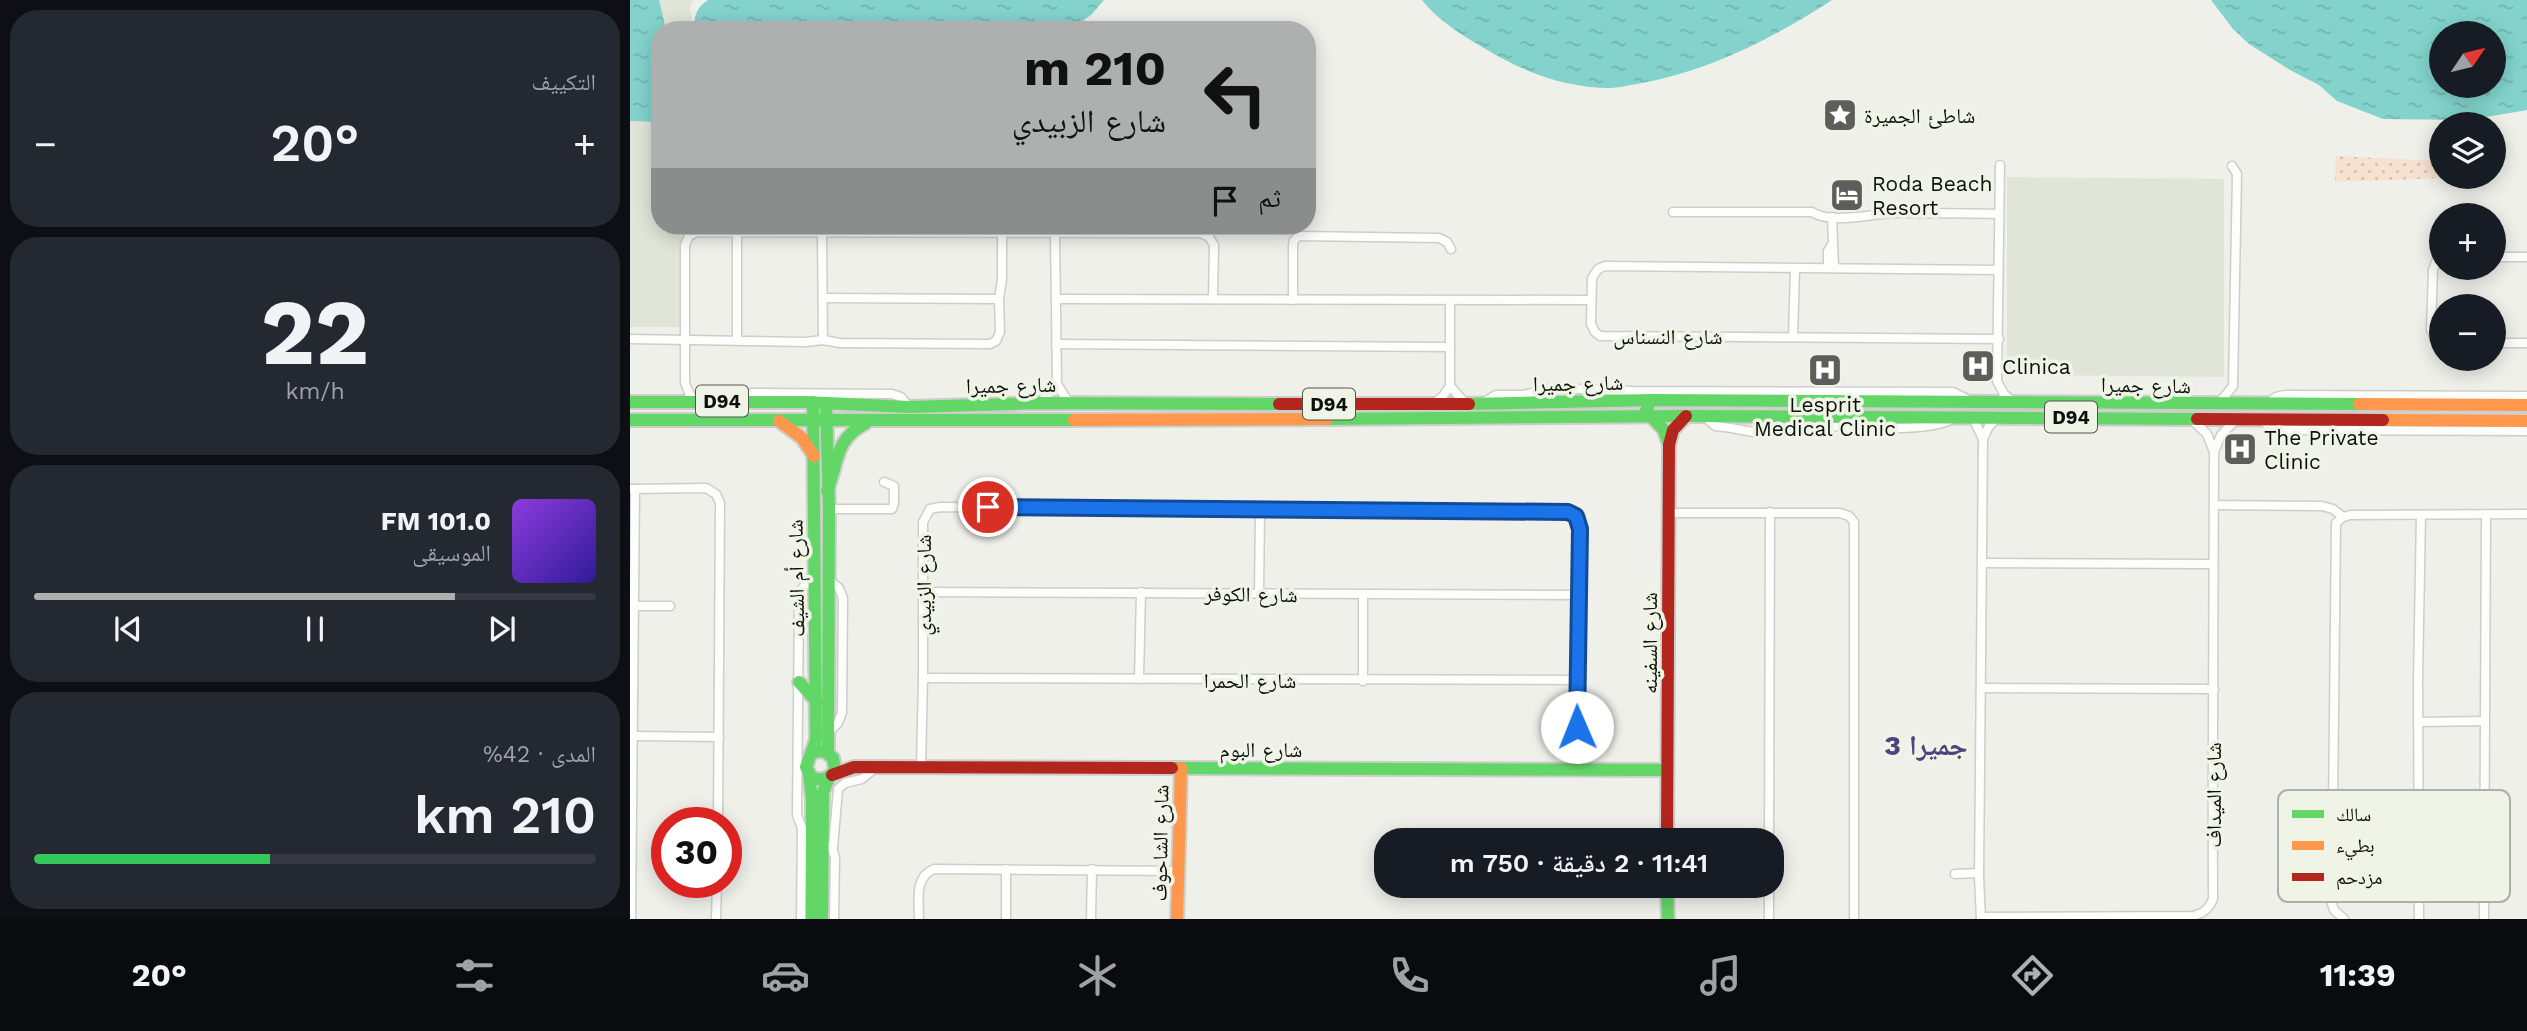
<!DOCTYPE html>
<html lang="ar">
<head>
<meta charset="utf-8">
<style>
  body { margin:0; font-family:"Work Sans","Noto Naskh Arabic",sans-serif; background:#242831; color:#f1f3f6; direction:rtl; height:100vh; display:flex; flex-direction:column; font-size:26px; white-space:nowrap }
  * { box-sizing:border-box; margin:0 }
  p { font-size:23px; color:#9ea1a6 }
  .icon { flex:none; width:38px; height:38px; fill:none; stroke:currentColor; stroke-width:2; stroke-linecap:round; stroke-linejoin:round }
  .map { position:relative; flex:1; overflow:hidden; direction:ltr }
  .details { display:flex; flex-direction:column; gap:10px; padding:10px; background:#0d0f14; width:630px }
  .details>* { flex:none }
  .guide { position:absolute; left:21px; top:21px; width:665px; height:214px; border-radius:28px; box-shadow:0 4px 18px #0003; direction:rtl; background:#aeb0b0; color:#111; overflow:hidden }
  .needle { width:46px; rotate:55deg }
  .tools { position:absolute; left:1799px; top:21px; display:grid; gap:14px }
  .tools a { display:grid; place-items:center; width:77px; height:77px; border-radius:50%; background:#171b24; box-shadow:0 4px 18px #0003; font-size:35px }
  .speed { position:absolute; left:21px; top:807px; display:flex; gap:14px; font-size:35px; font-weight:700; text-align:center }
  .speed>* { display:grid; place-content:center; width:91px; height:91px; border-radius:50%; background:#171b24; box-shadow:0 4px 18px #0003; line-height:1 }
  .speed .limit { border:10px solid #d22; background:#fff; color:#111 }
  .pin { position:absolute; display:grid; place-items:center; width:60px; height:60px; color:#fff; margin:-30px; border:4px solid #fff; border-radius:50%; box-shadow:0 2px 7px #0007 }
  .me { position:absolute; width:77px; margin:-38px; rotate:359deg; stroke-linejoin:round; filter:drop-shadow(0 0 5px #0008) }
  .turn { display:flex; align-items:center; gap:24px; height:147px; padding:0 35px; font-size:32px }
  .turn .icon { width:91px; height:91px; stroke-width:2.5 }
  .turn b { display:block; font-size:49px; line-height:60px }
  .then { display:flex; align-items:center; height:66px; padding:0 35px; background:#0003; gap:14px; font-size:26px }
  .big { font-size:52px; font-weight:600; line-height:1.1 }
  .details .tile { flex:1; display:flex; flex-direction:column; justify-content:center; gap:10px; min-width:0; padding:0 24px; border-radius:28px; background:#242831 }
  .details .dial { align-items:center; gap:0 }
  .dial b { font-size:91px; line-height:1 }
  .song { display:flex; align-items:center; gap:21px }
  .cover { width:84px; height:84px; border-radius:10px; background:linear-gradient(135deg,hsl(270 70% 55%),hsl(250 70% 35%)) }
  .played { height:7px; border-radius:4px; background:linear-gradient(90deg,#aeb0b0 75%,#363941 75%) }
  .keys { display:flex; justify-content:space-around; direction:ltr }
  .heat { display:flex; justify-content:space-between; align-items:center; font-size:38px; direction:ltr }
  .charge { height:10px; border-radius:5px; background:linear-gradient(90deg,#34c759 42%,#363941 0) }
  .trip { position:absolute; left:744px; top:828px; width:410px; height:70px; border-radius:28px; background:#171b24; box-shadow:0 4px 18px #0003; font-weight:600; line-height:70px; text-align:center; direction:rtl }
  .tab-bar { display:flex; height:112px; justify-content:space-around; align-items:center; background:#090b0e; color:#9ea1a6 }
  .tab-bar .icon { width:49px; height:49px }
  .tab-bar .current { color:#aeb0b0 }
  .tab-bar b { font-size:32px; color:#f1f3f6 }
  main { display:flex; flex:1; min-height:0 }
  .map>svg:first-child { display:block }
  .built { fill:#e1e5d8 }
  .grass { fill:url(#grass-tufts) }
  .garden { fill:url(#garden-dots) }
  .water { fill:url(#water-ripples); fill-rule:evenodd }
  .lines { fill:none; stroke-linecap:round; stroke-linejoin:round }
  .street-casing { stroke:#cdcec9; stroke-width:11 }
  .fast-casing { stroke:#cdcec9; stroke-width:16 }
  .slow-casing { stroke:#cdcec9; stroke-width:16 }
  .jam-casing { stroke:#cdcec9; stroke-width:16 }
  .street { stroke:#fdfdfc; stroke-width:8 }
  .fast { stroke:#63d668; stroke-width:12 }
  .slow { stroke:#ff974d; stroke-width:12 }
  .jam { stroke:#b3261e; stroke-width:12 }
  .route-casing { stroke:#114b97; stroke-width:18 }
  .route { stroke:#1a73e8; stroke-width:12 }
  .labels { text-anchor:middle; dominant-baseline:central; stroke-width:7; stroke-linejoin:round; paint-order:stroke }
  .shield { fill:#f0f4e6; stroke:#52544d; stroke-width:2 }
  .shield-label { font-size:19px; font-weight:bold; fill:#0f100c }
  .poi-label { font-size:21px; fill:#0f100c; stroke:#f0f4e6; text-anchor:start }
  .street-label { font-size:21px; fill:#0f100c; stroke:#f0f4e6 }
  .district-label { font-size:28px; font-weight:bold; fill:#50427f; stroke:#f0f4e6 }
  .key { fill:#f0f4e6; stroke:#acb0a5; stroke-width:2 }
  .key-label { font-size:19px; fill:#0f100c }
</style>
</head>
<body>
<main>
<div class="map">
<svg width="1897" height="919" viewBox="0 0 1897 919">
  <defs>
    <pattern id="grass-tufts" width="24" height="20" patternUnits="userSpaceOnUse" patternTransform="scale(1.75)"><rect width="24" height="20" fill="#f7e2d2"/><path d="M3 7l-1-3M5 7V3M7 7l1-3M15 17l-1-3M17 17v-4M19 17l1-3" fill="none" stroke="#d3c1b3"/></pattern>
    <pattern id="garden-dots" width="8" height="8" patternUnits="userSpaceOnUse" patternTransform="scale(1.75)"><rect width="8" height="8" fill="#f7e2d2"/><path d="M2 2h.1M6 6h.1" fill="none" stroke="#d3c1b3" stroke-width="1.8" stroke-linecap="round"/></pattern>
    <pattern id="water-ripples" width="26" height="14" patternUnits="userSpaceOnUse" patternTransform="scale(1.75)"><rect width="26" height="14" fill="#83d3cc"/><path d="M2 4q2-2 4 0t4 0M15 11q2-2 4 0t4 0" fill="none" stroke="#70b4ae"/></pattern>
  </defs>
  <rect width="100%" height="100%" fill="#eff0ea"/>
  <g class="built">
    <polygon points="28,0 63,0 60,7 63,30 36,30"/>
    <polygon points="0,121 30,122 30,226 57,226 56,327 0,327"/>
    <polygon points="1377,177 1594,179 1594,377 1377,375"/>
  </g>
  <polygon class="grass" points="528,408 706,409 706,413 528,413"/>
  <polygon class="garden" points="1706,156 1811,161 1811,177 1843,177 1705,182"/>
  <g class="water">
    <polygon points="0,0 29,0 36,30 30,30 30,122 0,121"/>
    <path d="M 78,0 L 474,0 L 462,14 L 441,30 L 64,30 C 64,16 66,8 78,0 Z"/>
    <path d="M 792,0 L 1202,0 C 1142,39 1077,72 1007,84 C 998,85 989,88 980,88 C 937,88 896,73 859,51 C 835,37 809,22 792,0 Z"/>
    <path d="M 1581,0 L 1897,0 L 1897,110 L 1839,120 L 1753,119 L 1707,101 L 1689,85 L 1660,70 L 1619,44 L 1603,29 ZM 1864,33 L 1864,86 L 1811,86 L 1811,33 Z"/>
  </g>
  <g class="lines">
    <g class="street-casing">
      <g id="street">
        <polyline points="1370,165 1367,381 1374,394 1382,401"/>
        <path d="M 1043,212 L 1182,212 C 1201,225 1244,213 1266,213 C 1301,213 1335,213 1369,214"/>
        <polyline points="1202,217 1204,268"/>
        <polyline points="192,234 193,340"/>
        <polyline points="425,234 427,384 439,403"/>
        <polyline points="1864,257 1897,257"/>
        <polyline points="1811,258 1806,262 1803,270 1801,330 1805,338 1811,341"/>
        <polyline points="1198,268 1198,251 1201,246"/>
        <polyline points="1368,270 975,266 968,269 962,278 961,324 965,332 970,336 1369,339"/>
        <polyline points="193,298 369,299"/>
        <polyline points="426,299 961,300"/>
        <polyline points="663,300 663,245 664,240 669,236 809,238 817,242 821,249"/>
        <polyline points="1163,337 1165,269"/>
        <polyline points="0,339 175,342 193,340 210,343 360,344 366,341 370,332 369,299 372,279 372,233"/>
        <polyline points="107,341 107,232"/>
        <polyline points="1864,343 1897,343"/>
        <polyline points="426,344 820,347"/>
        <polyline points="820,386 836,404"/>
        <polyline points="67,401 60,395 55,383 55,245 59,236 67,232 571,233 579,237 584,245 583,299"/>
        <polyline points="110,401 115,395 122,393 262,394 271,397 279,407"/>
        <polyline points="410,403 427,384"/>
        <polyline points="804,404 813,396 820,386 820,301"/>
        <polyline points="851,404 866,395 893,395 923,388 1002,391 1323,392 1339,400"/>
        <polyline points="1588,404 1603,386 1607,174 1602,166"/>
        <polyline points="1637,404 1646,397 1655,395 1897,396"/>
        <polyline points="1342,416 1353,439 1349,877 1351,919"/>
        <path d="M 1075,417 L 1085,426 C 1101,427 1117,432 1133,433 C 1151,434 1168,427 1186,426 C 1220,425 1292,434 1320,420"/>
        <polyline points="1631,419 1641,428 1655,430 1897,431"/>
        <polyline points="1353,439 1358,428 1367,417"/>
        <polyline points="1584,452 1591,435 1608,418"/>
        <polyline points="0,489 76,488 86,494 90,503 88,822"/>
        <polyline points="1584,505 1692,506 1703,509 1713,517"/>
        <polyline points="199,509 262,509 264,503 264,486 254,482"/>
        <polyline points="1039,513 1210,513 1219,516 1224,522 1224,919"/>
        <polyline points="1352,563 1583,564"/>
        <path d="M 293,592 C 512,591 730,596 949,595"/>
        <polyline points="629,594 630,510"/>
        <polyline points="733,596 733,681"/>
        <polyline points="5,606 40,606"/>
        <polyline points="293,678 947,680"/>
        <polyline points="509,679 511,592"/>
        <polyline points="1351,688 1584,689"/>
        <polyline points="1788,722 1854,721"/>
        <polyline points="197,734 208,723 212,713 213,598 209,588 198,579"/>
        <polyline points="4,736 89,737"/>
        <polyline points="291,767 293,678 293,522 300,509 310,507 938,512 948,520 950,529 947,680 948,769"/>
        <polyline points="1139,840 1140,512"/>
        <polyline points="201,846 205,857 204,919"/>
        <polyline points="203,848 208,789 215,783 232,779 246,767"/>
        <polyline points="1325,874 1349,873"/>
        <path d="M 1351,917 L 1562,916 C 1573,914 1579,909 1583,899 C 1582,750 1584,601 1584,452 L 1577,434 L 1561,419"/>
        <polyline points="1,919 5,489"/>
        <polyline points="86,919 87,882"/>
        <polyline points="171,919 172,828 167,815 169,598 171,590 185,573"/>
        <path d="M 289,919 C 289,900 284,877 304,869 L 547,871"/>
        <polyline points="376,919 376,869"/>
        <polyline points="461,919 462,869"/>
        <polyline points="1139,919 1139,886"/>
        <polyline points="1714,919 1704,910 1702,904 1706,523 1713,517 1720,515 1897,514"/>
        <polyline points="1789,919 1788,679 1791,515"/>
        <polyline points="1854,919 1856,515"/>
      </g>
    </g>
    <g class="fast-casing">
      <g id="fast">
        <polyline points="1021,400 1016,411 1034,430 1039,445"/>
        <polyline points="0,402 174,402 279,407 410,403 649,404"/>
        <path d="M 183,402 L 186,740 L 176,767 L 182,778 C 192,781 200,779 205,769 L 203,758 L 194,751 L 183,752"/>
        <polyline points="196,403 199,509 198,753"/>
        <polyline points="839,404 1022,400 1729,404"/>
        <polyline points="697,419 1056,416 1567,419"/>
        <polyline points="0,420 444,420"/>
        <path d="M 197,491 C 209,461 204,440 236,423"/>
        <polyline points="169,682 187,702"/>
        <polyline points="542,768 1037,770"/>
        <polyline points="179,775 182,798 182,919"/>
        <polyline points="1037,886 1038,919"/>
        <polyline points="192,919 193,792 199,778"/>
      </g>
    </g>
    <g class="slow-casing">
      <g id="slow">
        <polyline points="1729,404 1897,405"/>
        <polyline points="444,420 697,419"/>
        <polyline points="1753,420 1897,421"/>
        <polyline points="149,421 172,438 184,456"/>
        <polyline points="547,919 551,768"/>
      </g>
    </g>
    <g class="jam-casing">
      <g id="jam">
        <polyline points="649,404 839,404"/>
        <polyline points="1567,419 1753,420"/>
        <polyline points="202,775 224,767 542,768"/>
        <polyline points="1037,840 1039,445 1043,430 1056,416"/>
      </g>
    </g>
    <use href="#street" class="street"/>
    <use href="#fast" class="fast"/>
    <use href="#slow" class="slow"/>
    <use href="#jam" class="jam"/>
  </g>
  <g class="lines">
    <g class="route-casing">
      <polyline id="route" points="358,507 938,512 946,516 950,529 947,727"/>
    </g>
    <use href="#route" class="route"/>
  </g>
  <defs>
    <g id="sight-square" transform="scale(1.75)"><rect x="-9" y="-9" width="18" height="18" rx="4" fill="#5d5e5a" stroke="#f0f4e6"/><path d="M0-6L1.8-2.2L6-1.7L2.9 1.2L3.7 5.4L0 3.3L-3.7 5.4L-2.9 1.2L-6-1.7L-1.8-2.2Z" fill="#fff"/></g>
    <g id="hotel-square" transform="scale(1.75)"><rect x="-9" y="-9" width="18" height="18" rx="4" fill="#5d5e5a" stroke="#f0f4e6"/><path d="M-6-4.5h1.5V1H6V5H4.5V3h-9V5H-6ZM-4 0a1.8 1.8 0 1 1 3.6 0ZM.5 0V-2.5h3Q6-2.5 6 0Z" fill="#fff"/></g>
    <g id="hospital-square" transform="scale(1.75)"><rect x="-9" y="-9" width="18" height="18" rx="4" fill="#5d5e5a" stroke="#f0f4e6"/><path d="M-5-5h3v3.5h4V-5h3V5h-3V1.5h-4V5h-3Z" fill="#fff"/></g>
  </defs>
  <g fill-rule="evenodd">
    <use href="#sight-square" x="1210" y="115"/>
    <use href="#hotel-square" x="1217" y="195"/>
    <use href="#hospital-square" x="1348" y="366"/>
    <use href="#hospital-square" x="1195" y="370"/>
    <use href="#hospital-square" x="1610" y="449"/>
  </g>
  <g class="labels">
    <g class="shield">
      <rect x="66" y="385.5" width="52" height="31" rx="5"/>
      <rect x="673" y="388.5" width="52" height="31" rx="5"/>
      <rect x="1415" y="401.5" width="52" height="31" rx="5"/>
    </g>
    <g class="shield-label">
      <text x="92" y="401">D94</text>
      <text x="699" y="404">D94</text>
      <text x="1441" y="417">D94</text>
    </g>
    <g class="poi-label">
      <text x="1234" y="115">شاطئ الجميرة</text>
      <text x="1242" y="183">Roda Beach<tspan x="1242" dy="24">Resort</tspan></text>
      <text x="1372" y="366">Clinica</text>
      <text x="1195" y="404" text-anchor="middle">Lesprit<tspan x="1195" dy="24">Medical Clinic</tspan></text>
      <text x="1634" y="437">The Private<tspan x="1634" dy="24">Clinic</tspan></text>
    </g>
    <g class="street-label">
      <text x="1038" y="336">شارع النسناس</text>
      <text transform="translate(948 383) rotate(-1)">شارع جميرا</text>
      <text transform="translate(381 385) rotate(-1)">شارع جميرا</text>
      <text transform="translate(1516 385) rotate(1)">شارع جميرا</text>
      <text transform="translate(166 578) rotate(-91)">شارع أم الشيف</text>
      <text transform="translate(293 585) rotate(-90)">شارع الزبيدي</text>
      <text transform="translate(621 594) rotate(1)">شارع الكوفر</text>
      <text transform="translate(1019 643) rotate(-90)">شارع السفينه</text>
      <text x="620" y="680">شارع الحمرا</text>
      <text x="631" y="749">شارع البوم</text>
      <text transform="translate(1583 795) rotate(-90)">شارع الميداف</text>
      <text transform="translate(530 843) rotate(-89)">شارع الشاحوف</text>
    </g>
    <g class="district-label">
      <text x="1296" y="745">جميرا 3</text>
    </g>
  </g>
  <rect x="1648" y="790" width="232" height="112" rx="10" class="key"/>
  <rect x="1662" y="810" width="32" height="8" fill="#63d668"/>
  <rect x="1662" y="841" width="32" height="9" fill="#ff974d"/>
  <rect x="1662" y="873" width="32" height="8" fill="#b3261e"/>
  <g class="key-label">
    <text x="1706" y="821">سالك</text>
    <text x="1706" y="852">بطيء</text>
    <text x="1706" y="884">مزدحم</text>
  </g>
</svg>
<div class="tools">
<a><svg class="needle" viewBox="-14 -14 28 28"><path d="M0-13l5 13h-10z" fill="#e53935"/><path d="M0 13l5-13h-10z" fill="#9ea1a6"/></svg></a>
<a><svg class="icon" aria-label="layers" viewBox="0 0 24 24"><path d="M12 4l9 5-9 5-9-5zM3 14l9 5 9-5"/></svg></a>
<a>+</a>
<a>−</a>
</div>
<div class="speed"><div class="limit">30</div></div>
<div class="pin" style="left:358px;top:507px;background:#d93025"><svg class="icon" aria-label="arrive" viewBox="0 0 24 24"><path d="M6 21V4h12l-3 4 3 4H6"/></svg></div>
<svg class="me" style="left:947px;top:727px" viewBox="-20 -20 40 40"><circle r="19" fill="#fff"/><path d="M0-13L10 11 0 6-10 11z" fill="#1a73e8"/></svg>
<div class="trip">11:41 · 2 دقيقة · 750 m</div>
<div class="guide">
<div class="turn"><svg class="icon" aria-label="left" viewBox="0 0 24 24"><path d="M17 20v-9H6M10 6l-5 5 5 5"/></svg><div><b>210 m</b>شارع الزبيدي</div></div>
<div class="then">ثم<svg class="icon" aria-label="arrive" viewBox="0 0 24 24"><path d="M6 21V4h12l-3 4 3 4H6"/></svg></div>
</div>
</div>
<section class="details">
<div class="tile"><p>التكييف</p>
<div class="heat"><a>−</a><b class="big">20°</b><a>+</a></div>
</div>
<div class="tile dial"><b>22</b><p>km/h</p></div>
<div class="tile">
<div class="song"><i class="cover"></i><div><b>101.0 FM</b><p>الموسيقى</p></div></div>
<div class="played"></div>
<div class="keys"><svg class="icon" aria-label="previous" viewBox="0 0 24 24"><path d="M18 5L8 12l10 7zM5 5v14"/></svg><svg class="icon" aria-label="pause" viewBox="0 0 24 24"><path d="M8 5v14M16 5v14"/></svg><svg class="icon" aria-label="next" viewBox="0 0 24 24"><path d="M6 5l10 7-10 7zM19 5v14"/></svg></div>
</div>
<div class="tile"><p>المدى · 42%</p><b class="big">210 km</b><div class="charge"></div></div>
</section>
</main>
<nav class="tab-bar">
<b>11:39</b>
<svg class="icon current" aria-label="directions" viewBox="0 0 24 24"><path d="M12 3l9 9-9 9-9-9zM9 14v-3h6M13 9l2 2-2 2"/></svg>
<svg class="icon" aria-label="music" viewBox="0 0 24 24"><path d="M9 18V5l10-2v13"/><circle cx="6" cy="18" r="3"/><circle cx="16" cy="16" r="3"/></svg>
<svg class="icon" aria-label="phone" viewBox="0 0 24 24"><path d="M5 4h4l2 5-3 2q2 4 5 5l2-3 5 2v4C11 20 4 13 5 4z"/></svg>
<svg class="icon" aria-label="climate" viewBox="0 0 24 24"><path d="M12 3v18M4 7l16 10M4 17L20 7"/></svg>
<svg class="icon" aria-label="car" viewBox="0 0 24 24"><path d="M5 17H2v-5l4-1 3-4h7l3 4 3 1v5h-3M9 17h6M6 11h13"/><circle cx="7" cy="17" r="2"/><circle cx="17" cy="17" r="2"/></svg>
<svg class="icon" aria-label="filters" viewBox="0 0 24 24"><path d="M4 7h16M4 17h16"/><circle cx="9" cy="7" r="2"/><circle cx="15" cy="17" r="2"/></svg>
<b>20°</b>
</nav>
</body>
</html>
